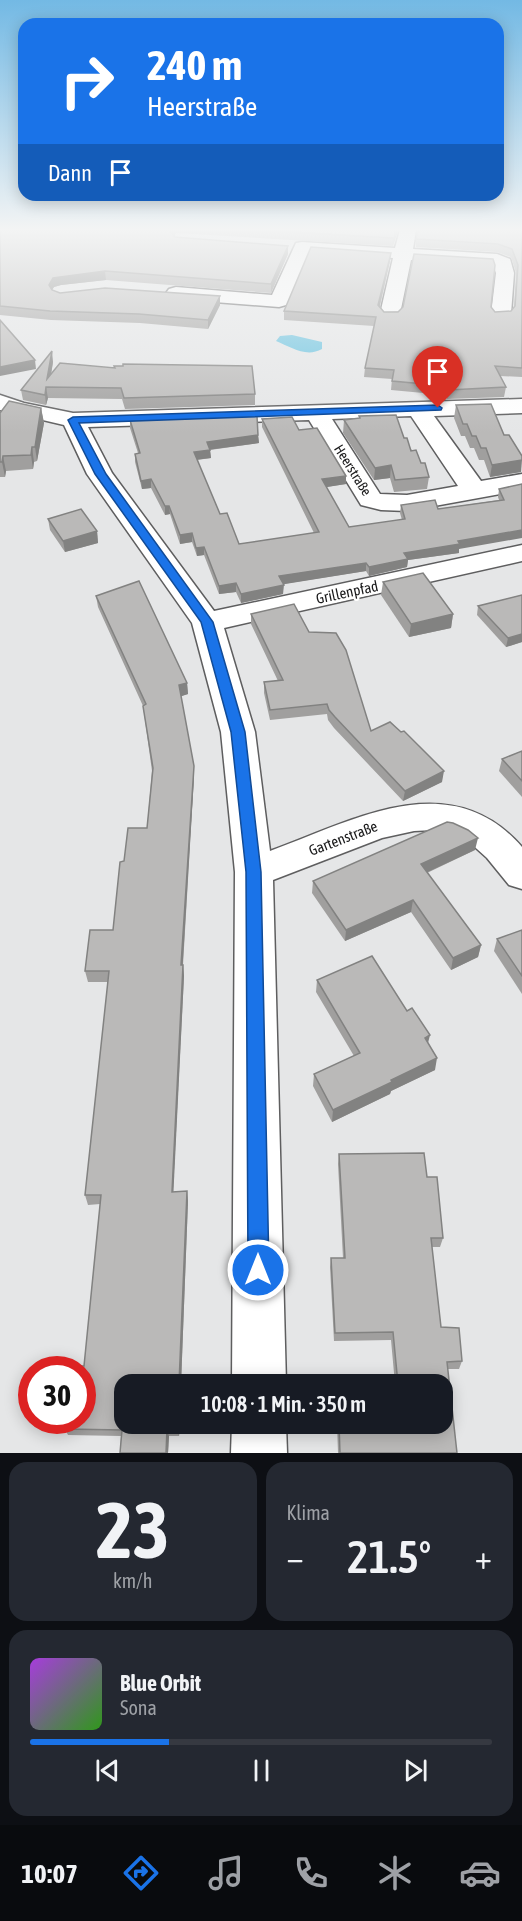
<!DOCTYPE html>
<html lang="de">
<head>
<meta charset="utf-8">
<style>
  body { margin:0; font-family:"Asap Condensed",sans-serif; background:#242831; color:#f1f3f6; height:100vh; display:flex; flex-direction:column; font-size:22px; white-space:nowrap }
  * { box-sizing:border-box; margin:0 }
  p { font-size:20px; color:#9ea1a6 }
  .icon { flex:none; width:33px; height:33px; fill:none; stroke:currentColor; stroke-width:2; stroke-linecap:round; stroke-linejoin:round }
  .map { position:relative; height:1453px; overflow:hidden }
  .panel { display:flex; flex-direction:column; gap:9px; padding:9px; background:#0d0f14; flex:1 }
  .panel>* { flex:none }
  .top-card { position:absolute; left:18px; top:18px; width:486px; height:183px; border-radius:18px; box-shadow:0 3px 15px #0003; background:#1a73e8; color:#fff; overflow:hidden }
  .speed { position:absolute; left:18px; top:1356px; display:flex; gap:12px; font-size:30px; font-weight:700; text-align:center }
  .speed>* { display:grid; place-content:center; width:78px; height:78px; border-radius:50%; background:#171b24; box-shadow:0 3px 15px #0003; line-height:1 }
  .speed .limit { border:9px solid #d22; background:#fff; color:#111 }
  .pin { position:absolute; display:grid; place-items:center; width:51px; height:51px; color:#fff; margin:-62px -26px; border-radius:50% 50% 50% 0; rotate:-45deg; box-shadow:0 0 6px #0007 }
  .pin .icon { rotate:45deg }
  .me { position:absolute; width:66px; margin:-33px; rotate:0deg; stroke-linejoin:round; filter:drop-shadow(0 0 4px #0008) }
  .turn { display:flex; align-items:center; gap:21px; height:126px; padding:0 30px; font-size:27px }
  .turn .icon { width:78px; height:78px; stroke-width:2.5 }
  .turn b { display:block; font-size:42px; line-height:51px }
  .then { display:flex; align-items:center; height:57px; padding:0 30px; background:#0003; gap:12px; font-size:22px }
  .big { font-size:45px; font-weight:600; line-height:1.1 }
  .panel .widget { flex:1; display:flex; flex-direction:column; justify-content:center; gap:9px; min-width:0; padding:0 21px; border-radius:18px; background:#242831 }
  .panel .dial { align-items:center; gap:0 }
  .dial b { font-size:78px; line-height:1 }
  .song { display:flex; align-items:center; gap:18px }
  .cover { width:72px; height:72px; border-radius:9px; background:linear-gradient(135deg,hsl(280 70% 55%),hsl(110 70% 35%)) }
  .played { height:6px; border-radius:3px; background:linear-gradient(90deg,#1a73e8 30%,#363941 30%) }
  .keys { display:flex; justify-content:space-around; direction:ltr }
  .heat { display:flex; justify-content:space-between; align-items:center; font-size:33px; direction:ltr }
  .panel .tiles { flex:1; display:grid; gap:9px; grid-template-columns:1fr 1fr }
  .widget:last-child { grid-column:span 2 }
  .trip { position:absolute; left:114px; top:1374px; width:339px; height:60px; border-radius:18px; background:#171b24; box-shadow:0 3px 15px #0003; font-weight:600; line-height:60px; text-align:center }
  .menu { display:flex; height:96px; justify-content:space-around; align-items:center; background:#090b0e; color:#9ea1a6 }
  .menu .icon { width:42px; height:42px }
  .menu .selected { color:#1a73e8 }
  .menu b { font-size:27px; color:#f1f3f6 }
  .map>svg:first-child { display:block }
  .water { fill:#65c1df }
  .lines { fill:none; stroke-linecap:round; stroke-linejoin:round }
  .minor-casing { stroke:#5e5e5f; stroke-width:3 }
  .minor { fill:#fff; fill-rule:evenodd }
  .wall { fill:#a09f9e }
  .shaded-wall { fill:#828281 }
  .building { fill:#bab9b8; stroke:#828281; stroke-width:1.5 }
  .route { fill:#1a73e8; stroke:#114b97; stroke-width:1.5 }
  .labels { text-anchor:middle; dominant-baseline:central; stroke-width:4.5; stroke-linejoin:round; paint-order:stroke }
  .far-street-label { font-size:14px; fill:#19191a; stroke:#fff }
  .street-label { font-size:15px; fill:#19191a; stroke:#fff }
</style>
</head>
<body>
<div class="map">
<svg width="522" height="1453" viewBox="0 0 522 1453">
  <rect width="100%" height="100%" fill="#e5e6e7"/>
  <path class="water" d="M 292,335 L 322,342 L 322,349 C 306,358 291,347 276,341 L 280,336 Z"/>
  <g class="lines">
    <g class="minor-casing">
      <g id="minor">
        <polygon points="400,230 416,230 413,249 497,254 510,259 514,273 511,314 508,318 494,318 491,314 496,273 493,265 411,260 400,314 397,318 383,318 380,314 393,258 309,253 289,301 286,305 279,307 176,299 169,297 166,293 169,289 176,287 272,295 296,243 302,242 395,248"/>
        <path d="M 0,395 L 24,403 L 73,413 L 522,399 L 522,413 L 434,416 L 481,481 L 522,474 L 522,490 L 407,511 L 381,510 L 361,505 L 309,420 L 88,427 L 112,473 L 214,611 L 522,545 L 522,561 L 224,628 L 255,732 L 270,851 C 353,821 450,764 522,847 L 522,889 L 509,885 L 487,858 L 467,840 L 451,833 L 434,830 L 414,831 L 382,838 L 273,880 L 286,1384 L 232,1384 L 235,872 L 221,732 L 192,623 L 87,474 L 64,425 L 0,410 ZM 411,416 L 458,486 L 407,495 L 380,494 L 332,419 Z"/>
        <polygon points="232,1424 286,1424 287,1453 231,1453"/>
      </g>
    </g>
    <use href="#minor" class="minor"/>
  </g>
  <g class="wall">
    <polygon points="0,230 398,230 393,246 176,233 174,235 175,237 288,254 271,293 106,280 61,285 54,287 52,290 60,293 220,296 220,305 208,329 140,323 51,320 0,315"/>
    <polygon points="522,230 522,377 500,376 506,387 504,397 447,399 445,395 391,390 392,379 364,377 365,368 374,326 284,320 284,311 390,261 380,306 384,312 491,307 495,312 511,311 514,307 516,273 511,257 497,252 416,247 416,239"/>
    <polygon points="53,362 51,374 255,394 255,405 125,409 122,399 48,398 46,405 23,400 21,390"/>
    <polygon points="456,405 521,472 490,477 484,460 479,460 474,448 470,448 465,436 461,436 454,418"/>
    <polygon points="41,408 44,423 37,461 34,462 33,469 6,471 5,477 0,477 0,413"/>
    <polygon points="359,416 404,438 429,477 427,489 394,492 390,478 374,480 343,433 344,420 359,418"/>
    <polygon points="262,419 299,430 346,476 346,484 326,487 349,527 402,520 400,513 401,505 438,509 499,500 498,497 499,489 522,484 459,549 459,553 408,560 407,567 369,576 366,571 283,584 283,594 241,603 236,592 219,594 204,555 197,556 192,542 180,544 170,514 165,515 151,488 142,489 135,462 135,454 138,453 130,428 130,420 258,435 259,443 210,450 211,458 197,460 220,514 239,544 314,533 262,427"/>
    <polygon points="48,519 97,531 98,543 65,552 50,530"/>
    <polygon points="383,582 453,614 451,628 409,637 381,595"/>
    <polygon points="522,595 522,642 506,647 477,615 478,606"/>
    <polygon points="96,596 187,683 188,694 181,696 194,777 183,965 184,976 173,1192 187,1191 188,1201 181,1384 124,1384 180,1424 179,1436 169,1436 168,1453 120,1453 121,1436 68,1435 65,1429 66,1425 50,1426 47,1420 82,1420 84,1366 100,1204 88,1205 85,1195 108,982 88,982 85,971 113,930 124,861 147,828 152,771 143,706 98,607"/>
    <polygon points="251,614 309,632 371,731 442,782 403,801 334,728 328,720 327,714 270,720 264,693 264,682 278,681 251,624"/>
    <polygon points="522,751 522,797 499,771 502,759"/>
    <polygon points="475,850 427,873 481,945 478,957 451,970 411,912 345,941 312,893 313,881"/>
    <polygon points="522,930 522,994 494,951 497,939"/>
    <polygon points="317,980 428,1043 435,1070 391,1091 390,1094 332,1122 313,1086 314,1074 354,1056 316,992"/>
    <polygon points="339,1154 427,1177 443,1238 440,1247 432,1247 441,1327 462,1361 459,1369 447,1369 457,1453 338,1453 337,1424 442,1424 442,1384 395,1384 391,1340 334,1341 330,1267 331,1258 343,1258 338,1164"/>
  </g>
  <g class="shaded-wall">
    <polygon points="171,230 175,230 176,233 171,239 170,231"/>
    <polygon points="396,230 398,230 393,246 394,238"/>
    <polygon points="288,246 288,254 271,293 271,284"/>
    <polygon points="391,253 390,261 378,313 378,305"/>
    <polygon points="105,271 106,280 61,285 54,287 50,293 49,285 53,278 60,277"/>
    <polygon points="220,296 220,305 208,329 208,320"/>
    <polygon points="52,351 53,362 49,387 47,379"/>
    <polygon points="35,360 36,369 0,376 0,367"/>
    <polygon points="46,387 48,398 46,405 45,395"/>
    <polygon points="41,408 44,423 37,461 35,447"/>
    <polygon points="258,435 259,443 207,450 207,442"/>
    <polygon points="32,447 34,462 33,469 31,455"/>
    <polygon points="210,450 211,458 194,460 194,452"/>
    <polygon points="3,456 6,471 5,477 2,462"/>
    <polygon points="522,460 521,472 490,477 492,465"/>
    <polygon points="391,465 390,478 374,480 375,468"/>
    <polygon points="346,476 346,484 321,488 322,479"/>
    <polygon points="151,479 151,488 142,489 141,481"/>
    <polygon points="165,506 169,506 170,514 165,515"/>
    <polygon points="522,530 522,538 459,549 459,553 408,560 407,567 369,576 369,567 404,553 458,541"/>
    <polygon points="97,531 98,543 65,552 63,541"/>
    <polygon points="192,533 192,542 180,544 180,535"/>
    <polygon points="204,547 204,555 197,556 196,548"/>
    <polygon points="366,563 366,571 279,585 279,576"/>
    <polygon points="236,583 236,592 219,594 219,586"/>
    <polygon points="284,585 283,594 241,603 241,594"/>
    <polygon points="453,614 451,628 409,637 411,624"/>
    <polygon points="522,634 522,642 506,647 508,638"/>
    <polygon points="187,683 188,694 179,697 179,685"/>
    <polygon points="194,766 194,777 182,976 181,965"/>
    <polygon points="444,771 442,782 403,801 405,791"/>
    <polygon points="478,838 475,850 419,876 421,864"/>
    <polygon points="413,900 411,912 345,941 346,930"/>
    <polygon points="481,945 478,957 451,970 453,958"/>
    <polygon points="183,965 184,976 173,1201 172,1192"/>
    <polygon points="430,1035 427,1047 425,1038"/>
    <polygon points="437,1058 435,1070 391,1091 390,1094 332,1122 333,1110 391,1080"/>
    <polygon points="187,1191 188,1201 181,1384 179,1384"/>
    <polygon points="178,1424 180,1424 179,1436 178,1429"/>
    <polygon points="167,1429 169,1436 168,1453 166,1453"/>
  </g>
  <g class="building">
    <polygon points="0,230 171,230 170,231 175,237 288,246 271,284 105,271 60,277 53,278 49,285 52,290 60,293 105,288 220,296 208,320 139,314 50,311 0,306"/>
    <polygon points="256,230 396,230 394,238"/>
    <polygon points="418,230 522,230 522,368 495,366 506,387 448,390 446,386 392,381 394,370 365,368 376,317 284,311 311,247 391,253 378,305 384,312 398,312 403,307 414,254 493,259 495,265 491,307 495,312 511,311 515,306 518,265 512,249 498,244 416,239"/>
    <polygon points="0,320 35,360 0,367"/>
    <polygon points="52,351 47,379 60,363 115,368 114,366 123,366 123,364 252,366 255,394 124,398 121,388 46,387 45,395 21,390"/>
    <polygon points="9,401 41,408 35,447 32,447 31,455 3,456 2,462 0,462 0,413"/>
    <polygon points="491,404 504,435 509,435 522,456 522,460 492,465 486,448 481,448 476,436 472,436 467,424 463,424 456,405"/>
    <polygon points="396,415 404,438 407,438 411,451 416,450 421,463 425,463 429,477 395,480 391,465 375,468 344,420 360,418 359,416"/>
    <polygon points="257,416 258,435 207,442 210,450 194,452 220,514 227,513 239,544 319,532 262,419 292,417 299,430 317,428 346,476 322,479 349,527 405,519 401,505 435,500 438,509 504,500 499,489 522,484 522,530 458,541 460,544 404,553 408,559 369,567 366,563 279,576 284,585 241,594 236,583 219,586 204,547 196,548 192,533 180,535 169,506 165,506 151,479 141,481 135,454 140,453 130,420"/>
    <polygon points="81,509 97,531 63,541 48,519"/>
    <polygon points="423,573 453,614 411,624 383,582"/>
    <polygon points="139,581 187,683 179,685 194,766 181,965 183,965 172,1192 187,1191 179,1384 124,1384 124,1424 178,1424 178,1429 167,1429 166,1453 120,1453 122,1430 65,1429 66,1420 82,1420 82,1370 52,1370 52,1366 84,1366 101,1195 85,1195 109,971 85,971 90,930 113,930 120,862 124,861 128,828 147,828 153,768 143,706 146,704 96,596"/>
    <polygon points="522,595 522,634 508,638 478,606"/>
    <polygon points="294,604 309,632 336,633 346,650 371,731 390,722 401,732 404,731 444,771 405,791 335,717 329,710 327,704 270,710 264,682 283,680 251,614"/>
    <polygon points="522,751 522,781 502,759"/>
    <polygon points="447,822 453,823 468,830 478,838 421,864 481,945 453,958 413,900 346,930 313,881"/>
    <polygon points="522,930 522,976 497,939"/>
    <polygon points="372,956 407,1011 412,1008 430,1035 425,1038 437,1058 391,1080 392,1082 333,1110 314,1074 360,1053 317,980"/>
    <polygon points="424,1153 427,1177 437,1177 443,1238 431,1238 441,1327 459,1328 462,1361 447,1362 457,1453 340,1453 339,1424 442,1424 442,1384 398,1384 393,1332 335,1333 331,1258 345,1258 339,1154"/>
  </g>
  <linearGradient id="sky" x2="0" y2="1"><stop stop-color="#73b9e4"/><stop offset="0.53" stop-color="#f3f4f4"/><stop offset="1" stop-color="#f3f4f4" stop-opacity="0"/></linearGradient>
  <rect width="522" height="433" fill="url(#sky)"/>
  <polygon class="route" points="438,405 442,408 441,410 79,423 106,474 213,622 245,732 261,872 269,1270 266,1277 258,1280 251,1277 248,1270 246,872 231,732 201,622 95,474 68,420 73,417"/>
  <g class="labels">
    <g class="far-street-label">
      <text transform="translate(353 470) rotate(58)">Heerstraße</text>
    </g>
    <g class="street-label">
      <text transform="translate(347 592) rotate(-12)">Grillenpfad</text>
      <text transform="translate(343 838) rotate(-21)">Gartenstraße</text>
    </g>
  </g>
</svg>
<div class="speed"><div class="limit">30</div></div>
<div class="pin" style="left:438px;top:408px;background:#d93025"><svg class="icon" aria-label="arrive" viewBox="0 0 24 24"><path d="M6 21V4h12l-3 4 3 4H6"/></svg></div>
<svg class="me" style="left:258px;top:1270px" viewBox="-20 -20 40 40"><circle r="17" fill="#1a73e8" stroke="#fff" stroke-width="3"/><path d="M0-11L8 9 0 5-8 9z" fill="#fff"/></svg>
<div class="trip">10:08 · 1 Min. · 350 m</div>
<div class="top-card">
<div class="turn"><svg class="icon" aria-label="right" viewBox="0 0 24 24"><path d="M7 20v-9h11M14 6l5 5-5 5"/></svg><div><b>240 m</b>Heerstraße</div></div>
<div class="then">Dann<svg class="icon" aria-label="arrive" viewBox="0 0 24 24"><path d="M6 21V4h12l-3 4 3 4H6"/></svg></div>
</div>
</div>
<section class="panel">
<div class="tiles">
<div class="widget dial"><b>23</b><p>km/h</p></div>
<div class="widget"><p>Klima</p>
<div class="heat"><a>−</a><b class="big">21.5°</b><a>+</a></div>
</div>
<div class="widget">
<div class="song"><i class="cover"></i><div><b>Blue Orbit</b><p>Sona</p></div></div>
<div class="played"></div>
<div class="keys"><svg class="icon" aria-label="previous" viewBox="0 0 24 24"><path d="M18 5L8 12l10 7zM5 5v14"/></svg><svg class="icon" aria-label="pause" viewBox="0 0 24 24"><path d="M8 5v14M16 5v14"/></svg><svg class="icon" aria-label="next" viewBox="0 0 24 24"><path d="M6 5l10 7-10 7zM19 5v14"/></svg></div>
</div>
</div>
</section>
<nav class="menu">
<b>10:07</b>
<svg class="icon selected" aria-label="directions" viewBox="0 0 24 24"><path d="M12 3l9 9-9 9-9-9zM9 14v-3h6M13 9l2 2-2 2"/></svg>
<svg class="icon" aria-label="music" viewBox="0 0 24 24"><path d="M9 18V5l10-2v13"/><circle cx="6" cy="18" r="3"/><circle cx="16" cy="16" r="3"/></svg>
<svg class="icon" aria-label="phone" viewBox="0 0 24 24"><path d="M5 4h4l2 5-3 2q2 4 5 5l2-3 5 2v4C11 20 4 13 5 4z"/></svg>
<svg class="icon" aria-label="climate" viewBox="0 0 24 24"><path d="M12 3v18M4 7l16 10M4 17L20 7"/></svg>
<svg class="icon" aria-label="car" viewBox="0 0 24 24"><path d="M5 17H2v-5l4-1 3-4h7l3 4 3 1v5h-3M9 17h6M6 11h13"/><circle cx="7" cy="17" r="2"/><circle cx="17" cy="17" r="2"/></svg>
</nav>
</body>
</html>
